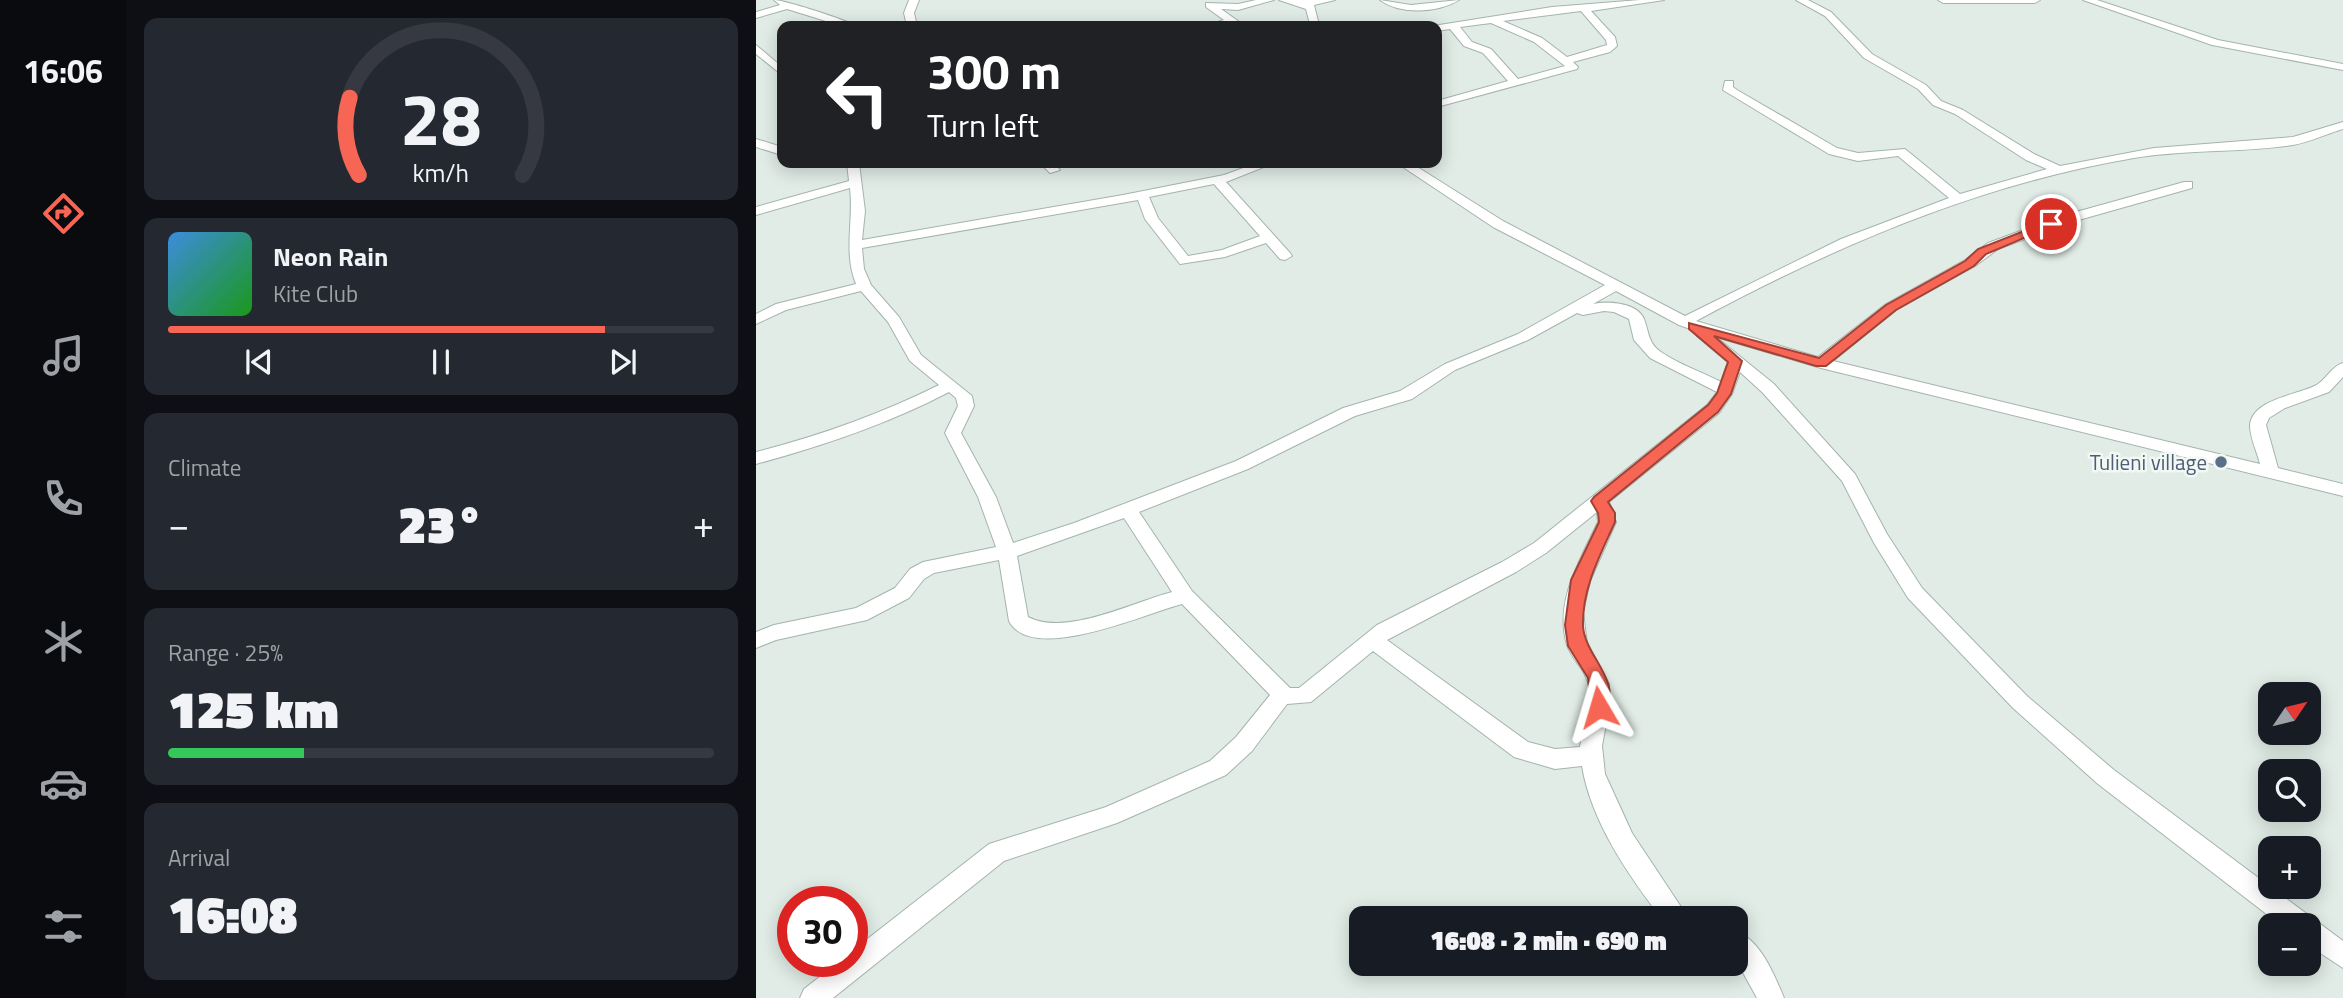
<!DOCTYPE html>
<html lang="en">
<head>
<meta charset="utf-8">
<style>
  body { margin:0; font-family:"Titillium Web",sans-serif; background:#242831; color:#f1f3f6; height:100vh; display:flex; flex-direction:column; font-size:26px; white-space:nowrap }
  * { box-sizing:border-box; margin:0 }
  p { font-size:23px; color:#9ea1a6 }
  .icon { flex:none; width:38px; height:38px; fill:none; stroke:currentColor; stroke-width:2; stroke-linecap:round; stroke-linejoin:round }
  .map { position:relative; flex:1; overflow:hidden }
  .details { display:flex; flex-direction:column; gap:18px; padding:18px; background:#0d0f14; width:630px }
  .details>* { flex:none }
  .hud { position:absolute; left:21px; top:21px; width:665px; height:147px; border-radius:14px; box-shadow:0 4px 18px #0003; background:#202124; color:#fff; overflow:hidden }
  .needle { width:46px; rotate:55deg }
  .tools { position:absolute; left:1502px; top:682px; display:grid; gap:14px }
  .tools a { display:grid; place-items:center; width:63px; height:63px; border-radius:14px; background:#171b24; box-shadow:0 4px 18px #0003; font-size:35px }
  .speed { position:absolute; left:21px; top:886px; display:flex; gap:14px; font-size:35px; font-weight:700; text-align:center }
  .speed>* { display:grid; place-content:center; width:91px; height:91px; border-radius:50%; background:#171b24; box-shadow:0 4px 18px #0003; line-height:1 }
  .speed .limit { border:10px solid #d22; background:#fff; color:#111 }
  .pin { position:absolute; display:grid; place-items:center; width:60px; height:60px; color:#fff; margin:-30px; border:4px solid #fff; border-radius:50%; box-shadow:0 2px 7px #0007 }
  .me { position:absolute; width:77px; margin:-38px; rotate:353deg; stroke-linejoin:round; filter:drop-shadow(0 0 5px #0008) }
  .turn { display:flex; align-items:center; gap:24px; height:147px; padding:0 35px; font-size:32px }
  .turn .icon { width:91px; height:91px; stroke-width:2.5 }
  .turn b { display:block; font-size:49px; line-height:60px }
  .big { font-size:52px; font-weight:800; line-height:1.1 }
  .details .widget { flex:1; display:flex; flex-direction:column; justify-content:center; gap:10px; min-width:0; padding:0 24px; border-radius:14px; background:#242831 }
  .details .dial { align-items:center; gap:0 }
  .dial svg { height:182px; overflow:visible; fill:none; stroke:#363941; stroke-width:7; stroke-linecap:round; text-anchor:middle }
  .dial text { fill:#f1f3f6; stroke:none }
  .song { display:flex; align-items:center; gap:21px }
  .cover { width:84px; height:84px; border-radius:10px; background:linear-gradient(135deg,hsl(210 70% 55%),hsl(120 70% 35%)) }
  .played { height:7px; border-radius:4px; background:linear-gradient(90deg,#f76655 80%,#363941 80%) }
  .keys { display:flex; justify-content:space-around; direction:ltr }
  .heat { display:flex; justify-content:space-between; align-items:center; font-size:38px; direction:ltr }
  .charge { height:10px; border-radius:5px; background:linear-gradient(90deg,#34c759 25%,#363941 0) }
  .trip { position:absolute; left:593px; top:906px; width:399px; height:70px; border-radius:14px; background:#171b24; box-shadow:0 4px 18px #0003; font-weight:800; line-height:70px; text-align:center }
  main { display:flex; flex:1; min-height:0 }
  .dock { display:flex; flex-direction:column; width:126px; justify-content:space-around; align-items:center; background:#090b0e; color:#9ea1a6 }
  .dock .icon { width:49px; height:49px }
  .dock .on { color:#f76655 }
  .dock b { font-size:32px; color:#f1f3f6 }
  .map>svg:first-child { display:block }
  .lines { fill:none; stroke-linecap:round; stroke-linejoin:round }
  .minor-casing { stroke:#a4b4ac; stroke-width:2 }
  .minor { fill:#fff; fill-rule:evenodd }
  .route { fill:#f76655; stroke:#a14237; stroke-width:2 }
  .service-dot { fill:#5c6f8a; stroke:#f2f9f4; stroke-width:2.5 }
  .labels { text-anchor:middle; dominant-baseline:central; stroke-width:5; stroke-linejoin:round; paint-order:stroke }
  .service-label { font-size:21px; fill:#4e5e75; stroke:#f2f9f4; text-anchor:end }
</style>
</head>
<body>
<main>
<nav class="dock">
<b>16:06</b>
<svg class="icon on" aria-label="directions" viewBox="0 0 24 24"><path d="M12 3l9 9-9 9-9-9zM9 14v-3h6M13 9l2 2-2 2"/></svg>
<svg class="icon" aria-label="music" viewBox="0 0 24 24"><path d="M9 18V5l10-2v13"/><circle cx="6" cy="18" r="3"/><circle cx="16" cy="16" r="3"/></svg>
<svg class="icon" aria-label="phone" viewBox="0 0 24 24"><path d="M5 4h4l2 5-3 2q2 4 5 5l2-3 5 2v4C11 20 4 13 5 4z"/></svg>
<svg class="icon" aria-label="climate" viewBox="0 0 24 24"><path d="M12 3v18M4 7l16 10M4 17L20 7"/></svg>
<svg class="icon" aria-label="car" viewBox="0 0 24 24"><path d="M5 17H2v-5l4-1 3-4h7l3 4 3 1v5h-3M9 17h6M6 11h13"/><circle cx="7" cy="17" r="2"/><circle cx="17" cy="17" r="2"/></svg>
<svg class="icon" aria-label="filters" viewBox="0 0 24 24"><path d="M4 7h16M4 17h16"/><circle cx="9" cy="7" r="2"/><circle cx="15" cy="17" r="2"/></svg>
</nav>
<section class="details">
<div class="widget dial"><svg viewBox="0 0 100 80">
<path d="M14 69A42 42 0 1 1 86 69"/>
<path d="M14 69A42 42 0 0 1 10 35" stroke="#f76655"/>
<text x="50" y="56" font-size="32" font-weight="700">28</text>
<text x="50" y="72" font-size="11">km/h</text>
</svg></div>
<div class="widget">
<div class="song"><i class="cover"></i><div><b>Neon Rain</b><p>Kite Club</p></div></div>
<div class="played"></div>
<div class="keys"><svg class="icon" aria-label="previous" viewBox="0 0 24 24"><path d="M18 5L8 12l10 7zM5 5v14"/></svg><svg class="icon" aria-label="pause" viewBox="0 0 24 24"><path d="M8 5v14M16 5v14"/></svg><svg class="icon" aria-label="next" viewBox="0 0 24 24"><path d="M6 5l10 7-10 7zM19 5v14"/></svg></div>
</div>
<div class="widget"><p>Climate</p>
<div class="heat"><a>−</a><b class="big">23°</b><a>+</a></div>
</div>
<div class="widget"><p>Range · 25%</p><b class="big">125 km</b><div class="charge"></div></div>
<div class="widget"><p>Arrival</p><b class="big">16:08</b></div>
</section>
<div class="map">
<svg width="1587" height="998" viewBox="0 0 1587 998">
  <rect width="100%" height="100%" fill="#e1ece6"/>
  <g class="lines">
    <g class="minor-casing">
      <g id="minor">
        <path d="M 18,0 C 28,0 91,20 99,26 L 86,26 L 31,9 L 0,18 L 0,12 L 24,5 Z"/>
        <polygon points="153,0 163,0 158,13 161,26 151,26 148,13"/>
        <polygon points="500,0 518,0 482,10 465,9 489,26 449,26 468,20 450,7 450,3 482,4"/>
        <polygon points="523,0 579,0 558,5 562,21 567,26 554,24 550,9"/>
        <path d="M 624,0 L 655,5 L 703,0 C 682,13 644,15 624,0 Z"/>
        <path d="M 884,0 L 908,0 L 835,11 L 859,37 L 861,46 L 854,52 L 817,62 L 822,67 L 821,69 L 681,107 L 681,101 L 752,81 L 727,53 L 708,46 L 694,29 L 681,31 L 681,26 L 677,26 L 796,7 ZM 825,11 L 850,40 L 851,45 L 811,57 L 786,38 L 747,21 ZM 735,23 L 778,42 L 809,66 L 762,79 L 735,49 L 716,42 L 704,27 Z"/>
        <path d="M 1040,0 L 1052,0 L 1075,12 L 1116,54 L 1170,85 L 1185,101 L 1207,110 L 1278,154 L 1304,166 L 1398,148 L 1537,137 L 1587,122 L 1587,129 C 1570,134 1554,142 1537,145 C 1484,153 1430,149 1378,158 C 1224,184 1079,246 940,321 L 1062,357 L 1130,304 L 1209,260 L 1232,243 L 1302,217 L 1428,182 L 1436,182 L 1436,188 L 1312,223 L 1242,249 L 1219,266 L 1140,310 L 1077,361 L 1504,464 C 1501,452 1494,437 1494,426 C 1495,398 1545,395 1562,384 C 1571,378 1576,366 1587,363 L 1587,377 L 1573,392 L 1529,408 L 1513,418 L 1510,425 L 1522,468 L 1587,484 L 1587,496 L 1065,368 L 960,337 L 1018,384 L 1099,474 L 1131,534 L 1166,588 L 1271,696 L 1358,770 L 1587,941 L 1587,968 L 1552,945 L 1552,926 L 1526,926 L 1342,784 L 1257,708 L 1152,598 L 1118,543 L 1086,481 L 1006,392 L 984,372 L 976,394 L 963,413 L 853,502 L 860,522 L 834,581 L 827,612 L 831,644 L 853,684 L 853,707 L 846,746 L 849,774 L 876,833 L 933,919 L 906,919 C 872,875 835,821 826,766 L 799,769 L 758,757 L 617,651 L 555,702 L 531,704 L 496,751 L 470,775 L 361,823 L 248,861 L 77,998 L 44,998 L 48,989 L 84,961 L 96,961 L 96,951 L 233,844 L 350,807 L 454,761 L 480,737 L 514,695 L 426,604 C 391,613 276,665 253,621 L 243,560 L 178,573 L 168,579 L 153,598 L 111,620 L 20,640 L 0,648 L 0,632 L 18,625 L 100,608 L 139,588 L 154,569 L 167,562 L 240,547 L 222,497 L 189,433 L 202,406 L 200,398 L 193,392 C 132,424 66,446 0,464 L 0,452 C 63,436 125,414 183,385 L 154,361 L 132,322 L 105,291 L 30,310 L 0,324 L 0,314 L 20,304 L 100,284 C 87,252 98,221 94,188 L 0,215 L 0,207 L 93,181 L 91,163 L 103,163 L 109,211 L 106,240 L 367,195 L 468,175 L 501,163 L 518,163 L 470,182 L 534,253 L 536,256 L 529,260 L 524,259 L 510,243 L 469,257 L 424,264 L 389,219 L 382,200 L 106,248 L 108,269 L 115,285 L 143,317 L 165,355 L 216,396 L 218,406 L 205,433 L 240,497 L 257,543 L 318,523 L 480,461 L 587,408 L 644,391 L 689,364 L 762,334 L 849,285 L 737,227 L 641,163 L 655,163 L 747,221 L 929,316 L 1085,239 L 1193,198 L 1142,156 L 1102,161 L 1073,154 L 967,90 L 969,81 L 977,81 L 977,87 L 981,90 L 1081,148 L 1102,153 L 1149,149 L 1204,194 L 1291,169 L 1270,160 L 1199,114 L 1177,105 L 1162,89 L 1108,58 L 1069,16 ZM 458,184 L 504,236 L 466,250 L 432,256 L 402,218 L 393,197 ZM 860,291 L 923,325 L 940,331 L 941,336 L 972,362 L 965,382 C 946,372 922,364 905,352 C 892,343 893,332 888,319 C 881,302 851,301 837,304 ZM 848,311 L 858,312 L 873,319 L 878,340 L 894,358 L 961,392 L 951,405 L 778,543 L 746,562 L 621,625 L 543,688 L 534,688 L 436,591 L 383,512 L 492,469 L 599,416 L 656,399 L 699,370 L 772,340 L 821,313 L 827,315 ZM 841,512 L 842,522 C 824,560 798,602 811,645 C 816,660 832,672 833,688 C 835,708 827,727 824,747 L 799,749 L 772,742 L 631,640 L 760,572 L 790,553 ZM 368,518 L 416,592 C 377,602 310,637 272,617 L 261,556 Z"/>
        <polygon points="1182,0 1284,0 1279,3 1187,3"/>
        <polygon points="1327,0 1341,0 1462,40 1587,64 1587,70 1456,45"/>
        <polygon points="0,45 26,67 26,75 0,54"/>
        <polygon points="0,139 26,147 26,155 0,147"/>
        <polygon points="284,163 297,163 304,170 294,173"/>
        <path d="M 980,931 C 1005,941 1018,974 1028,998 L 1001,998 L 980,960 Z"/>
      </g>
    </g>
    <use href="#minor" class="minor"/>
  </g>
  <path class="route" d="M 1291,222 L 1301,224 L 1230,254 L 1218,266 L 1140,310 L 1070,366 L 1060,366 L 958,336 L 986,361 L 975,394 L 962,412 L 852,502 L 859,513 L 859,522 C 844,556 826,588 827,626 C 829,657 866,679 850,713 L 836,713 L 832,678 L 812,646 L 809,625 L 815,580 L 843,522 L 842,513 L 835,501 L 838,497 L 952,405 L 961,393 L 972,362 L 933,329 L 933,323 L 1063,358 L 1130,305 L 1209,261 L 1222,249 Z"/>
  <circle class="service-dot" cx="1465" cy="462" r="7"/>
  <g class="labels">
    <g class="service-label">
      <text x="1451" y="462">Tulieni village</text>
    </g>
  </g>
</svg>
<div class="tools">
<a><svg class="needle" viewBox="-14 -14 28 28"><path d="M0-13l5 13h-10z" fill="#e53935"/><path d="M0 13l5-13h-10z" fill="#9ea1a6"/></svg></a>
<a><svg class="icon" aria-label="search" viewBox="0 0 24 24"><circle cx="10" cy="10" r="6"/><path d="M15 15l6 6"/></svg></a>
<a>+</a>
<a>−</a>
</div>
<div class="speed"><div class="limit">30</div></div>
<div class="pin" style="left:1295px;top:224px;background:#d93025"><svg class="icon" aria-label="arrive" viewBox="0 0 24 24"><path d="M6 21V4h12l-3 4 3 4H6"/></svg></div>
<svg class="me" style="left:843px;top:707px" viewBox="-20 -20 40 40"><path d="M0-17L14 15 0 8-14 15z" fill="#f76655" stroke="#fff" stroke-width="4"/></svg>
<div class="trip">16:08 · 2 min · 690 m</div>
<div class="hud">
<div class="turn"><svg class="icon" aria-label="left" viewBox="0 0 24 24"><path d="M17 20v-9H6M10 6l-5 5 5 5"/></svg><div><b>300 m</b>Turn left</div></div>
</div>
</div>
</main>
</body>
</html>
